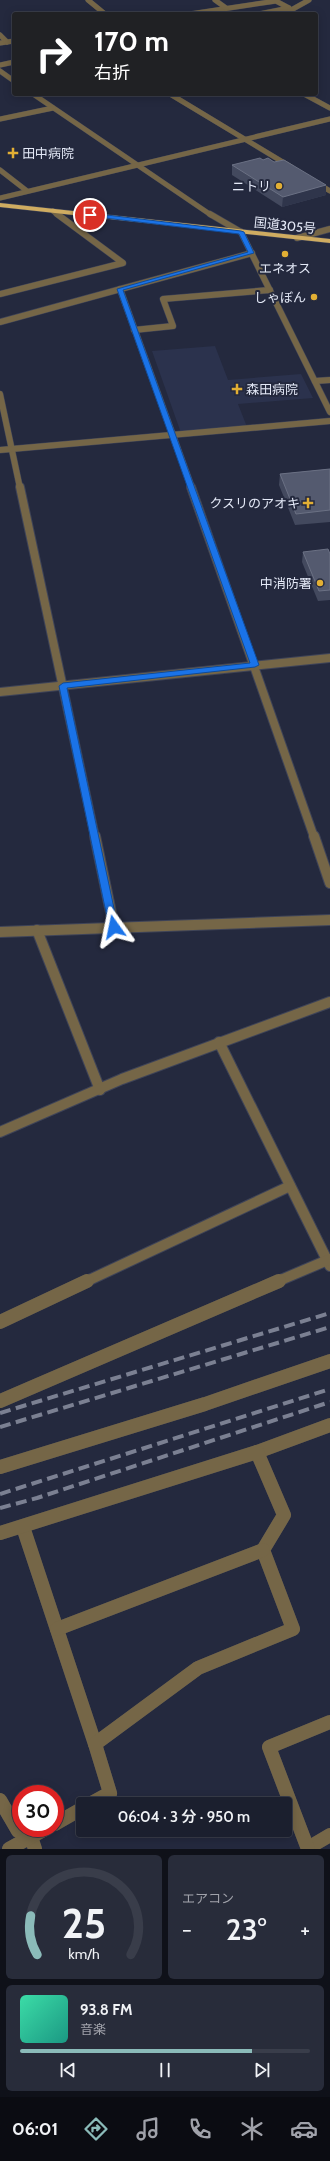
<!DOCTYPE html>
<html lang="ja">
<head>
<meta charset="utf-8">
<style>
  body { margin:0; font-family:Cabin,"Noto Sans JP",sans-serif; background:#282c3a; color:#f1f3f6; height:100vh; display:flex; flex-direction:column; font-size:15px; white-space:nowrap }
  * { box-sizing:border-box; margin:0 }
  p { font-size:13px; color:#a0a2aa }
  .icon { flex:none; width:22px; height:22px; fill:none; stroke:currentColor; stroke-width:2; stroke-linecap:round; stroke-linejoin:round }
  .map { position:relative; height:1849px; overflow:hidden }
  .details { display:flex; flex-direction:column; gap:6px; padding:6px; background:#0f1119; flex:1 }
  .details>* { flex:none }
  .top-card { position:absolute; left:12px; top:12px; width:306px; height:84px; border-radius:4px; box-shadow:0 2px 10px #0003,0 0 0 1px #393d4a; background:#202124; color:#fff; overflow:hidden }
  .speed { position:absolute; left:12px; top:1785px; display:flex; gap:8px; font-size:20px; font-weight:700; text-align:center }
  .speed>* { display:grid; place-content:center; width:52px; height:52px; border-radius:50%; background:#1b1f2e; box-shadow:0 2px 10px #0003,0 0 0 1px #393d4a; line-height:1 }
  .speed .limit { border:6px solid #d22; background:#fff; color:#111 }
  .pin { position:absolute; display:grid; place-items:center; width:34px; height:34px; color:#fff; margin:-17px; border:2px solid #fff; border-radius:50%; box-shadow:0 1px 4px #0007 }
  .me { position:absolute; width:44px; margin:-22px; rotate:348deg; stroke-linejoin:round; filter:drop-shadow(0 0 3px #0008) }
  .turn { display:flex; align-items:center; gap:14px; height:84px; padding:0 16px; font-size:18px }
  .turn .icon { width:52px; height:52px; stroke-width:2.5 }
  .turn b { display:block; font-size:28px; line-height:34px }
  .big { font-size:30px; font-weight:600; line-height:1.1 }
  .details .widget { flex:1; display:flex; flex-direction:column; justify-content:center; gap:6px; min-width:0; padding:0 14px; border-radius:6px; background:#282c3a }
  .details .dial { align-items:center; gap:0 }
  .dial svg { height:104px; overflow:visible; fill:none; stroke:#393d4a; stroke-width:7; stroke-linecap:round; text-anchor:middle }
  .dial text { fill:#f1f3f6; stroke:none }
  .song { display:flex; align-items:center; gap:12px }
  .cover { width:48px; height:48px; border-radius:6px; background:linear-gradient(135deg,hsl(160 70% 55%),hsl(170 70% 35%)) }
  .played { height:4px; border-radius:2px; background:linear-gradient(90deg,#8bbbb9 80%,#393d4a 80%) }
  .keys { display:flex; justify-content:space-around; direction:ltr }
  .heat { display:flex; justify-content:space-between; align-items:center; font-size:22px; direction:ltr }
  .details .tiles { flex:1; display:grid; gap:6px; grid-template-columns:1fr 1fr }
  .widget:last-child { grid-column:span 2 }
  .trip { position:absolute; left:76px; top:1797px; width:216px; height:40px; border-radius:4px; background:#1b1f2e; box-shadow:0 2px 10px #0003,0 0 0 1px #393d4a; font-weight:600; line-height:40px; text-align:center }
  .tab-bar { display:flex; height:64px; justify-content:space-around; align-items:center; background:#0b0c12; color:#a0a2aa }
  .tab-bar .icon { width:28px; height:28px }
  .tab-bar .current { color:#8bbbb9 }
  .tab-bar b { font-size:18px; color:#f1f3f6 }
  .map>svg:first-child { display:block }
  .built { fill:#2b324d }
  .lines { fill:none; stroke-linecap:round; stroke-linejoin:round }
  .minor-far4-casing { stroke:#3f4458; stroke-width:5.5 }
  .minor-far3-casing { stroke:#3f4458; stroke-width:7 }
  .minor-far2-casing { stroke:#3f4458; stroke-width:10 }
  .minor-far1-casing { stroke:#3f4458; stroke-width:12 }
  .minor-casing { stroke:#3f4458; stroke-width:14 }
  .tertiary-far1-casing { stroke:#3f4458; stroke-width:5.5 }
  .tertiary-casing { stroke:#3f4458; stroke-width:7 }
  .trunk-casing { stroke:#3f4458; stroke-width:1 }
  .minor-far4 { stroke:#756647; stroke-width:5 }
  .minor-far3 { stroke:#756647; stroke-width:6 }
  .minor-far2 { stroke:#756647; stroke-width:8 }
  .minor-far1 { stroke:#756647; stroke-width:10 }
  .minor { stroke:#756647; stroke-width:14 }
  .tertiary-far1 { stroke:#756647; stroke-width:5 }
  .tertiary { stroke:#756647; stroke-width:6 }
  .trunk { fill:#cfac61; fill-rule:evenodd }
  .rail { stroke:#7b8092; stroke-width:4; stroke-dasharray:11 5.5; stroke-linecap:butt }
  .wall { fill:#43495e }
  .shaded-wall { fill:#2f354b }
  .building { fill:#545a6f; stroke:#6b7184 }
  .route { fill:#1a73e8; stroke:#114b97 }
  .poi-dot { fill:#e2af34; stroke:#24293e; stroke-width:1.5 }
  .labels { text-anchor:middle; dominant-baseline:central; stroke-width:4; stroke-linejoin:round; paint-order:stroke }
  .far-poi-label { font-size:13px; fill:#e4e9f7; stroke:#24293e; text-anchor:end }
  .far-street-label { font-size:13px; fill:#e4e9f7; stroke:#24293e }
</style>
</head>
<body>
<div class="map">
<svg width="330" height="1849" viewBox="0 0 330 1849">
  <rect width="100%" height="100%" fill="#24293e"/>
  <polygon class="built" points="215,346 228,380 301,374 313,398 238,404 247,427 181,433 152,351"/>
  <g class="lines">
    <g class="minor-far4-casing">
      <g id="minor-far4">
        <polyline points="88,0 105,14"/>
        <polyline points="190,14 276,1 289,8"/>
        <polyline points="259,14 289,8"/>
        <polyline points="284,14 309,0"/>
        <polyline points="0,43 14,41"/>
        <polyline points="0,65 14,62"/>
        <polyline points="0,71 14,81"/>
        <polyline points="33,94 211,215"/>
        <polyline points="170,94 291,167"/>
        <polyline points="304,94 330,108"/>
        <polyline points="0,119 53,108"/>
        <polyline points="0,170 27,191"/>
        <polyline points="315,182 330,191"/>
        <polyline points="0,198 330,119"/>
        <polyline points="53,211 58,215"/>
      </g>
    </g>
    <g class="minor-far3-casing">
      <g id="minor-far3">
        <polyline points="210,214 241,232"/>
        <polyline points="297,238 330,229"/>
        <polyline points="120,289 192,488"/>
        <polyline points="0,294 123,263 57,214"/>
        <polyline points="0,322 252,253"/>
        <polyline points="134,330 173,326 163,299 270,290"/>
        <polyline points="315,381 330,380"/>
        <polyline points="0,394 20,488"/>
        <polyline points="0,450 330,421"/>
      </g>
    </g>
    <g class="minor-far2-casing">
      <g id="minor-far2">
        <polyline points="20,487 95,837"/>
        <polyline points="191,487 314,837"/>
        <polyline points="0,692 330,658"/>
      </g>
    </g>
    <g class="minor-far1-casing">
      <g id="minor-far1">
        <polyline points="95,836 114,927"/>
        <polyline points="314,836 330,883"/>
        <polyline points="37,930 100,1090"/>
        <polyline points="0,932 330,920"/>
        <polyline points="219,1042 330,1266"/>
        <polyline points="0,1132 122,1079 330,1002"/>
        <polyline points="85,1282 290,1186"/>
        <polyline points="276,1282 330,1259"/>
      </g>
    </g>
    <g class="minor-casing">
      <g id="minor">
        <polyline points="0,1322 87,1281"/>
        <polyline points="0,1401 279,1281"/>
        <polyline points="257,1452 330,1425"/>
        <polyline points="0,1467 205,1404 330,1361"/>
        <polyline points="23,1527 95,1744"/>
        <polyline points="0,1533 257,1452 284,1515 263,1550 293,1629 198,1668 95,1744 110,1793 90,1804"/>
        <polyline points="57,1629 263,1550"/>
        <polyline points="0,1800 18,1831 31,1837 35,1849"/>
        <polyline points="55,1824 83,1808"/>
        <polyline points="308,1848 330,1835"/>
        <polyline points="9,1849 47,1828"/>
        <polyline points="308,1849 269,1747 330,1722"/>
      </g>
    </g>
    <g class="tertiary-far1-casing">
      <g id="tertiary-far1">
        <polyline points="215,0 226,8"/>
        <polyline points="0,35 7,42"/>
      </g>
    </g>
    <g class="tertiary-casing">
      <polyline id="tertiary" points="241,232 330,412"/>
    </g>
    <g class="trunk-casing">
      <polygon id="trunk" points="0,203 330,239 330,243 0,207"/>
    </g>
    <use href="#minor-far4" class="minor-far4"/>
    <use href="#minor-far3" class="minor-far3"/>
    <use href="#minor-far2" class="minor-far2"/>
    <use href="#minor-far1" class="minor-far1"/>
    <use href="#minor" class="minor"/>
    <use href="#tertiary-far1" class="tertiary-far1"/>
    <use href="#tertiary" class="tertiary"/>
    <use href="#trunk" class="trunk"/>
    <g class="rail">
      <polyline points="0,1413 330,1313"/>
      <polyline points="0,1427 330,1327"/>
      <polyline points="0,1494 330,1389"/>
      <polyline points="0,1508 37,1498 330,1402"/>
    </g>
  </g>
  <g class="wall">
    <polygon points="263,160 274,162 326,185 326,195 282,207 232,175 232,165"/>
    <polygon points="330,469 330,522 295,525 279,485 280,474"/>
    <polygon points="303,552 330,554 330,600 318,601 302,562"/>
  </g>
  <polygon class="shaded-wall" points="326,185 326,195 282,207 283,197"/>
  <g class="building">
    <polygon points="260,158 263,160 268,158 274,162 284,160 326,185 283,197 232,165"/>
    <polygon points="330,469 330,510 296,514 280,474"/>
    <polygon points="328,549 330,554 330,590 319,591 303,552"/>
  </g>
  <polygon class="route" points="90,213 241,231 244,232 254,253 123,290 259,665 255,667 67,688 118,927 114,930 109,927 59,686 63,683 250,663 117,289 248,252 239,234 88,216"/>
  <g class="poi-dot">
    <path d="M11 147h4v4h4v4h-4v4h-4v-4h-4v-4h4z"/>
    <circle cx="279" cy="186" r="4"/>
    <circle cx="285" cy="254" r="4"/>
    <circle cx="314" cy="297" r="4"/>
    <path d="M235 383h4v4h4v4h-4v4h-4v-4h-4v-4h4z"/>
    <path d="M306 497h4v4h4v4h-4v4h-4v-4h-4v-4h4z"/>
    <circle cx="320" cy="583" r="4"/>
  </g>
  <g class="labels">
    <g class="far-poi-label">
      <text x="22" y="153" text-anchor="start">田中病院</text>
      <text x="271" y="186">ニトリ</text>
      <text x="285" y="268" text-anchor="middle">エネオス</text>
      <text x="306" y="297">しゃぼん</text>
      <text x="246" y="389" text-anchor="start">森田病院</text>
      <text x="300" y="503">クスリのアオキ</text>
      <text x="312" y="583">中消防署</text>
    </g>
    <g class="far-street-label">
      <text transform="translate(285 225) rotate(6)">国道305号</text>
    </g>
  </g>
</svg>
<div class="speed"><div class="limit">30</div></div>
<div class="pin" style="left:90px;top:215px;background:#d93025"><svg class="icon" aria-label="arrive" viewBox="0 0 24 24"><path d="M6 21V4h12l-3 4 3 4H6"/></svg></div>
<svg class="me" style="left:114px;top:927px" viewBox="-20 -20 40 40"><path d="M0-17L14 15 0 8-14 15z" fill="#1a73e8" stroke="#fff" stroke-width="4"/></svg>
<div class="trip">06:04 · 3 分 · 950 m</div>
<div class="top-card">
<div class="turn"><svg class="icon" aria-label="right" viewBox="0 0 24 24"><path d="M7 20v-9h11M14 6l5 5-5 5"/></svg><div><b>170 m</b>右折</div></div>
</div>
</div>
<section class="details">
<div class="tiles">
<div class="widget dial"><svg viewBox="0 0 100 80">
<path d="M14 69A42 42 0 1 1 86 69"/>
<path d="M14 69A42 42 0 0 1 9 39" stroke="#8bbbb9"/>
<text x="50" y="56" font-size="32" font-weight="700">25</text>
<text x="50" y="72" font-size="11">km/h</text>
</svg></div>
<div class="widget"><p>エアコン</p>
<div class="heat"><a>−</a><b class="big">23°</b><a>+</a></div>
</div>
<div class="widget">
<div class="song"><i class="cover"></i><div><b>93.8 FM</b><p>音楽</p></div></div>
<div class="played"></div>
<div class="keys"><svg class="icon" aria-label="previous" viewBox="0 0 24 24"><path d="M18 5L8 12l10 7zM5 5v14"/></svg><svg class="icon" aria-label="pause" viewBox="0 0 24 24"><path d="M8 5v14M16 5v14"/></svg><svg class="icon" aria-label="next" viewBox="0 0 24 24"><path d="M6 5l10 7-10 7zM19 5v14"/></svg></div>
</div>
</div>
</section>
<nav class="tab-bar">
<b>06:01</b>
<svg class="icon current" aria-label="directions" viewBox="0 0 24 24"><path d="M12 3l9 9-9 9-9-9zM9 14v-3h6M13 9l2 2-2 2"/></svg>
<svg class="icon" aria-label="music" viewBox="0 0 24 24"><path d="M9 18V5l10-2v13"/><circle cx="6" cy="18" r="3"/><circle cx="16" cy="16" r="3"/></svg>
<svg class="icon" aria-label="phone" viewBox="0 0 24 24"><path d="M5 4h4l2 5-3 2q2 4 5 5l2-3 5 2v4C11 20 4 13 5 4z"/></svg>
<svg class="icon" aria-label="climate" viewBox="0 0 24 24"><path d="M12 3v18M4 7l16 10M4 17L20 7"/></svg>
<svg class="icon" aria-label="car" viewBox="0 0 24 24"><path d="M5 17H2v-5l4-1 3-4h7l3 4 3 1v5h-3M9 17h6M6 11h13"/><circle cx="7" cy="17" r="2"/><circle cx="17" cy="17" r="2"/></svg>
</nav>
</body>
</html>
